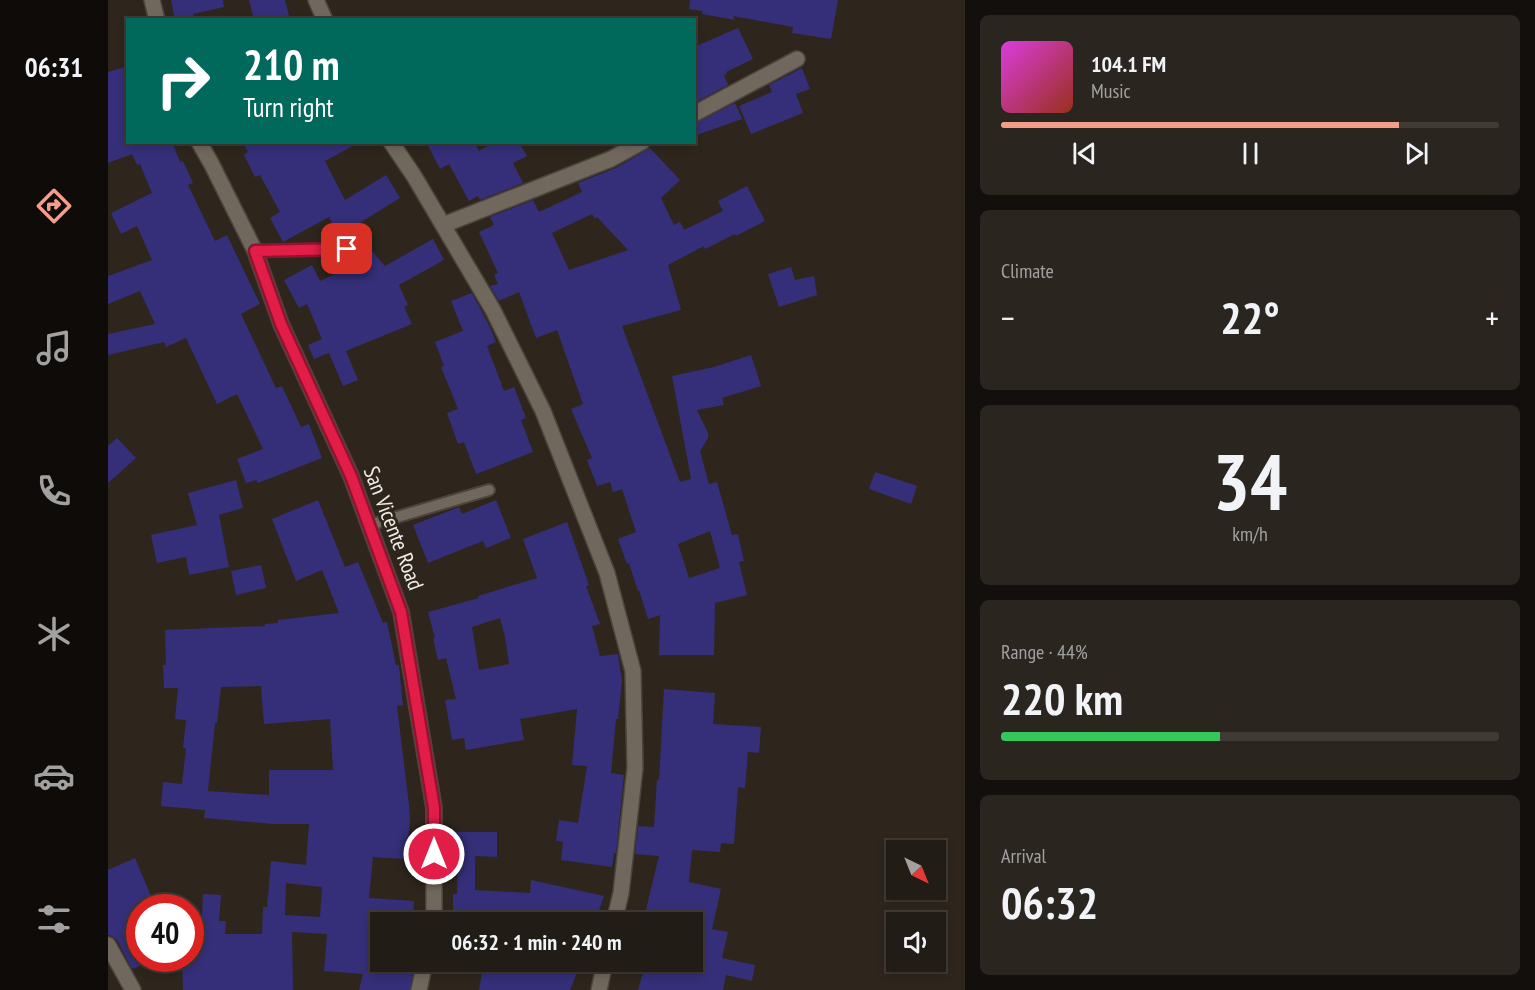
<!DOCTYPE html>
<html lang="en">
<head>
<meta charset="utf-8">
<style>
  body { margin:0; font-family:"PT Sans Narrow",sans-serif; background:#2a251f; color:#f1f3f6; height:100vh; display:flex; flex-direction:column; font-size:22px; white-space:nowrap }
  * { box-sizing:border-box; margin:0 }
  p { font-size:20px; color:#a2a1a1 }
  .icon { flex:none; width:33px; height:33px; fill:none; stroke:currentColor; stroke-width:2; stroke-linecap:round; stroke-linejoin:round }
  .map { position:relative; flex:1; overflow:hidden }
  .details { display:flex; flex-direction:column; gap:15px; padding:15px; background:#130f0c; width:570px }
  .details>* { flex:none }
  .banner { position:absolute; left:18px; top:18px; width:570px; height:126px; border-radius:0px; box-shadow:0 3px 9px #0003,0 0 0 2px #3f3a35; background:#00695c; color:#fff; overflow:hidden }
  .needle { width:39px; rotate:137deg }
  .buttons { position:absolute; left:778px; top:840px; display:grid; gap:12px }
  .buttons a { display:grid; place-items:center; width:60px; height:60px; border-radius:0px; background:#221c16; box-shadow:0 3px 9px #0003,0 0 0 2px #3f3a35; font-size:30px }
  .speed { position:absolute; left:18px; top:894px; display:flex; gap:12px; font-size:30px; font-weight:700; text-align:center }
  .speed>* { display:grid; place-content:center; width:78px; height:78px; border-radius:50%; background:#221c16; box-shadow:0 3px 9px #0003,0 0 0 2px #3f3a35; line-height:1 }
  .speed .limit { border:9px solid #d22; background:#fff; color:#111 }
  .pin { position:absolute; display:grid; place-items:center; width:51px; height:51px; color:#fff; margin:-26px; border-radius:12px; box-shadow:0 3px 9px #0006 }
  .me { position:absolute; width:66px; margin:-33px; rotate:0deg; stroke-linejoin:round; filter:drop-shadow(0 0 4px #0008) }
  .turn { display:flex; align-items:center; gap:21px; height:126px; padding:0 18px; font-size:27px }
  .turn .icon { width:78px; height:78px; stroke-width:2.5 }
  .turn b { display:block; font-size:42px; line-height:51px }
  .big { font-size:45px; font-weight:700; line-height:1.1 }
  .details .tile { flex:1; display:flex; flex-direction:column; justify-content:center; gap:9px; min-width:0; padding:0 21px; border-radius:9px; background:#2a251f }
  .details .dial { align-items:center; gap:0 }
  .dial b { font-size:78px; line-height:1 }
  .song { display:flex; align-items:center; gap:18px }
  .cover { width:72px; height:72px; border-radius:9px; background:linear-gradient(135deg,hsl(300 70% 55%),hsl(10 70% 35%)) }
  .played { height:6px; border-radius:3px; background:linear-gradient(90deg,#f49e8a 80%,#3f3a35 80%) }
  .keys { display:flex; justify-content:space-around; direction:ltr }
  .heat { display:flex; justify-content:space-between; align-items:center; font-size:33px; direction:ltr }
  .charge { height:9px; border-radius:4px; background:linear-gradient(90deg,#34c759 44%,#3f3a35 0) }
  .trip { position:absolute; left:262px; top:912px; width:333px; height:60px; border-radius:0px; background:#221c16; box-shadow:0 3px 9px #0003,0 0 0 2px #3f3a35; font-weight:700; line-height:60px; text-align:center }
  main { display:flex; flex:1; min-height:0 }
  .dock { display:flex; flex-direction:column; width:108px; justify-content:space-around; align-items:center; background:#0e0b09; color:#a2a1a1 }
  .dock .icon { width:42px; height:42px }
  .dock .current { color:#f49e8a }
  .dock b { font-size:27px; color:#f1f3f6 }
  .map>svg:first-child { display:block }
  .building { fill:#342f78; fill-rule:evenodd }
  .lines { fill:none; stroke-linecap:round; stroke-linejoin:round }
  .lane-casing { stroke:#4b443d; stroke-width:14 }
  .street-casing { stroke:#4b443d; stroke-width:18 }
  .secondary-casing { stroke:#4b443d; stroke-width:18 }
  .lane { stroke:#71685d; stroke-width:10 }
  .street { stroke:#71685d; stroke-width:15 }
  .secondary { stroke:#71685d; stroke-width:15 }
  .route-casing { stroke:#92132f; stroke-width:15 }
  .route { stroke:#e11d48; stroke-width:10 }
  .labels { text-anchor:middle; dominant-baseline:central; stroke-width:6; stroke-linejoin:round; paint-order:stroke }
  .street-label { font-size:22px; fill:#f1ece6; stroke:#2e261d }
</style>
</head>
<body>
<main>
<nav class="dock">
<b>06:31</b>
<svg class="icon current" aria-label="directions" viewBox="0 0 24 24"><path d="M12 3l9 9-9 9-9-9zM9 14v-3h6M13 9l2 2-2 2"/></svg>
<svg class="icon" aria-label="music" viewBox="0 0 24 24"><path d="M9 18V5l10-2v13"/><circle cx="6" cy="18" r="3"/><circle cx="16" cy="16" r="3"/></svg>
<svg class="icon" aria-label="phone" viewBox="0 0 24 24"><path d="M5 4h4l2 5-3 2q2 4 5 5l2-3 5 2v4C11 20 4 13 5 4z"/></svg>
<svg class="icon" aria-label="climate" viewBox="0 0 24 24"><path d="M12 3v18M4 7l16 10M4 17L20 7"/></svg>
<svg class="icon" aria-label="car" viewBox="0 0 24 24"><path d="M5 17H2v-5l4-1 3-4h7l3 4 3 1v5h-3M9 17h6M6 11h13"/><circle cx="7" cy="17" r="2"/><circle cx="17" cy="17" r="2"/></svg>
<svg class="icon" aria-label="filters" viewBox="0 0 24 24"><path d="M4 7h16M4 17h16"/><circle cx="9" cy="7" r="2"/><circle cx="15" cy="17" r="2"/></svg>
</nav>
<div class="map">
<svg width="857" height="990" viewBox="0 0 857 990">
  <rect width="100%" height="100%" fill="#2e261d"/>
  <g class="building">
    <polygon points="63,0 115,0 116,7 85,14 87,20 67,20"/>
    <polygon points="141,0 177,0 182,20 146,20"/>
    <polygon points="582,0 730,0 723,39 684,33 685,27 625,16 627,20 594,14 595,11 581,9"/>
    <polygon points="630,28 645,59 618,72 619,74 616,75 620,85 586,103 586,47"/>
    <polygon points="20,66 20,142 64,142 72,162 75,161 85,183 80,185 107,241 119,235 152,304 133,314 168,388 174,386 193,427 201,424 214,458 150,483 148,480 138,483 129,459 155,449 129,394 109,404 78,338 58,347 56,342 0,355 0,334 47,324 32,291 0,304 0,276 44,260 29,226 13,234 3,213 44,193 32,164 29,165 24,154 0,163 0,72"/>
    <polygon points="694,68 702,89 688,94 695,113 643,134 631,106 664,92 661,85"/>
    <polygon points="627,103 634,119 586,136 586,124"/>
    <polygon points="135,142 252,142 217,161 237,200 278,175 292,198 250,224 263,250 277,266 325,239 336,260 291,285 300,305 296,307 304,324 238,351 250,380 235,386 221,353 206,359 200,345 214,339 199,304 191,308 176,280 204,265 212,281 246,265 242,256 246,252 246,246 242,242 234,242 221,217 175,242 162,218 172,212 152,175 147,177 136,155 140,152"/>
    <polygon points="318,142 366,142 371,151 387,142 411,142 419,156 405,163 415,183 372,200 370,196 361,201 341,164 332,169"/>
    <path d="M 542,148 L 572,180 L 553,198 L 566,225 L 572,222 L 576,230 L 615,211 L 610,201 L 639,186 L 657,221 L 628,236 L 627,234 L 597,249 L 596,246 L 560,265 L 573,310 L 514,326 L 572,482 L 583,479 L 564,376 L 606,367 L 643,355 L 653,386 L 614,398 L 616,405 L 589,410 L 600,433 L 600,438 L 592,451 L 601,484 L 609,482 L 624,535 L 630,534 L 636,561 L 631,562 L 639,595 L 607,603 L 606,655 L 551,655 L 552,615 L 540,619 L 531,590 L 530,591 L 521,563 L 519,564 L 510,539 L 528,532 L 514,489 L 505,492 L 502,482 L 489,486 L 479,460 L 484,458 L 463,409 L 475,404 L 449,330 L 428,338 L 411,292 L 391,301 L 382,286 L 390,284 L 386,275 L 390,273 L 371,232 L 386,225 L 382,217 L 425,200 L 431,212 L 474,192 L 470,183 L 508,168 ZM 484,214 L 487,219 L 489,217 L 520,250 L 461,270 L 444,233 ZM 602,531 L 612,568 L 581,578 L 570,544 Z"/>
    <polygon points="683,267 687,280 706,276 709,295 671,307 660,274"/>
    <polygon points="364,293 380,323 388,342 379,346 396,391 406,387 418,418 413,420 425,452 368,474 356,442 350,444 339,413 350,409 333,367 336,366 327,342 355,331 343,301"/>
    <polygon points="9,438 28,458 0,483 0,446"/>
    <polygon points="767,472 809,486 803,504 761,489"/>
    <polygon points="128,480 135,508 111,515 121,567 81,575 78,557 49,563 43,535 89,525 80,493"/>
    <path d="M 210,500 L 237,567 L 250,562 L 275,623 L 279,622 L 288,665 L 291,665 L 295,705 L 289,706 L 301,805 L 302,822 L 298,859 L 265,857 L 261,898 L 306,901 L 305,922 L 273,922 L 273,962 L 307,962 L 302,990 L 251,990 L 255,974 L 216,971 L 219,934 L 184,932 L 185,990 L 75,990 L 74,958 L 82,958 L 82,942 L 93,941 L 95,894 L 113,895 L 111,921 L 118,921 L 117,934 L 154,934 L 155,907 L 159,907 L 163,861 L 198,865 L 201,824 L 166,824 L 96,818 L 97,810 L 53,806 L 55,782 L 74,784 L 78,748 L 75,748 L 78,720 L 67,719 L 70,688 L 56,688 L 55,665 L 58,665 L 57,630 L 157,626 L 157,624 L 170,623 L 170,620 L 231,613 L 214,570 L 188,581 L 164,519 ZM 153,686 L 156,724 L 222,719 L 225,770 L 161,770 L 161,795 L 100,791 L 107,723 L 109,723 L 113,687 ZM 178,883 L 214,887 L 212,917 L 177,915 Z"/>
    <polygon points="388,500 403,538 378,548 375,541 320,563 305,525 351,507 354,514"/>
    <path d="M 459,522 L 481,585 L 478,586 L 492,624 L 484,626 L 492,656 L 510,654 L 514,681 L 510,719 L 508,719 L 503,773 L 516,775 L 508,853 L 506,853 L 504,867 L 453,860 L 455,842 L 448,841 L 451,820 L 470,823 L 479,766 L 464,765 L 469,709 L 412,719 L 416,740 L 358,750 L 356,738 L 344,740 L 337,700 L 348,699 L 338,658 L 330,660 L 325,638 L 327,638 L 320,612 L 371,598 L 370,596 L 429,578 L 415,539 ZM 392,618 L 397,637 L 401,664 L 371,670 L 364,627 Z"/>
    <polygon points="153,565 158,588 128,595 123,571"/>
    <polygon points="556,689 607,693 605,724 653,727 651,753 640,752 637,788 630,787 626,844 613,843 612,852 584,850 581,882 613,889 604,929 620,932 614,958 647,965 644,981 618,975 615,990 530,990 538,962 585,962 585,922 535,922 551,856 527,854 530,826 546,827 549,779 551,780"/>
    <polygon points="348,832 389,832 389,857 367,856 367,890 422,893 423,880 496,896 487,922 368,922 368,919 345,919 345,894 349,894 350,856 347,856"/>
    <polygon points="27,858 48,908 32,908 32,966 24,969 9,940 4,936 0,935 0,870"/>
    <polygon points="376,962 469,962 467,966 471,967 462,990 371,990"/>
  </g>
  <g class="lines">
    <g class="lane-casing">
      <g id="lane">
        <polyline points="147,251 239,249"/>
        <polyline points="262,525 381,490"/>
      </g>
    </g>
    <g class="street-casing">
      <g id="street">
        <polyline points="208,0 217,20"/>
        <polyline points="586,114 689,59"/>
        <polyline points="283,142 306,176 385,310 435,411 499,573 525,671 527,768 513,893 506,922"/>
        <polyline points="335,225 503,159 534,142"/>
        <polyline points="491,990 497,962"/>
      </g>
    </g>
    <g class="secondary-casing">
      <g id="secondary">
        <polyline points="44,0 49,20"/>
        <polyline points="91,142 103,163 147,251 173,324 243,476 293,612 326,808 326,922"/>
        <polyline points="0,945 25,990"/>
        <polyline points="311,990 317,962"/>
      </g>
    </g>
    <use href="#lane" class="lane"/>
    <use href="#street" class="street"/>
    <use href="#secondary" class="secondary"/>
  </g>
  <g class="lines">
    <g class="route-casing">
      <polyline id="route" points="239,249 147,251 173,324 243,476 293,612 326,808 326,854"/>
    </g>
    <use href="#route" class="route"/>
  </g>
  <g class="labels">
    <g class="street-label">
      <text transform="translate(286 528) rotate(69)">San Vicente Road</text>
    </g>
  </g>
</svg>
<div class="buttons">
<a><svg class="needle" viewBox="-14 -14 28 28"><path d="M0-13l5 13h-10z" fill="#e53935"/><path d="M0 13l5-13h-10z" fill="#a2a1a1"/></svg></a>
<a><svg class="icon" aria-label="sound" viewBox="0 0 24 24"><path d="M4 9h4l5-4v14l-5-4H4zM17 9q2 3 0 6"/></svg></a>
</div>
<div class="speed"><div class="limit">40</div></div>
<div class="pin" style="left:239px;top:249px;background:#d93025"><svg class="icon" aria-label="arrive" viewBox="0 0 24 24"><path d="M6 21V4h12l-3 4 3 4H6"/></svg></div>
<svg class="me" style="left:326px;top:854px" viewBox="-20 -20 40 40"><circle r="17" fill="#e11d48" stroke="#fff" stroke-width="3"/><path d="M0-11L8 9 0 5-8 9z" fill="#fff"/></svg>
<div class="trip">06:32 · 1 min · 240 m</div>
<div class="banner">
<div class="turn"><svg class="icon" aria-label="right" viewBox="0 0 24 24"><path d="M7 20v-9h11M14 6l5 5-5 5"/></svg><div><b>210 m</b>Turn right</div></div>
</div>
</div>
<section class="details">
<div class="tile">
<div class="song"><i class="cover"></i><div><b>104.1 FM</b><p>Music</p></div></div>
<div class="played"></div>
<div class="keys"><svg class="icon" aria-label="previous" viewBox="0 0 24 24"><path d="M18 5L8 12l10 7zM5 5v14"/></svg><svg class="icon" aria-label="pause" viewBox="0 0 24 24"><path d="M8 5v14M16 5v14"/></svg><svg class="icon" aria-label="next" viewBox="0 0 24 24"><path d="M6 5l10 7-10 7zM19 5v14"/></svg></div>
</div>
<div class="tile"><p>Climate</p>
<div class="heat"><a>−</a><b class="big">22°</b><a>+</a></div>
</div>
<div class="tile dial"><b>34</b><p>km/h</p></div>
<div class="tile"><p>Range · 44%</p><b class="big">220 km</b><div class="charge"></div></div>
<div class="tile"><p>Arrival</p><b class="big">06:32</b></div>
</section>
</main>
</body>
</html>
